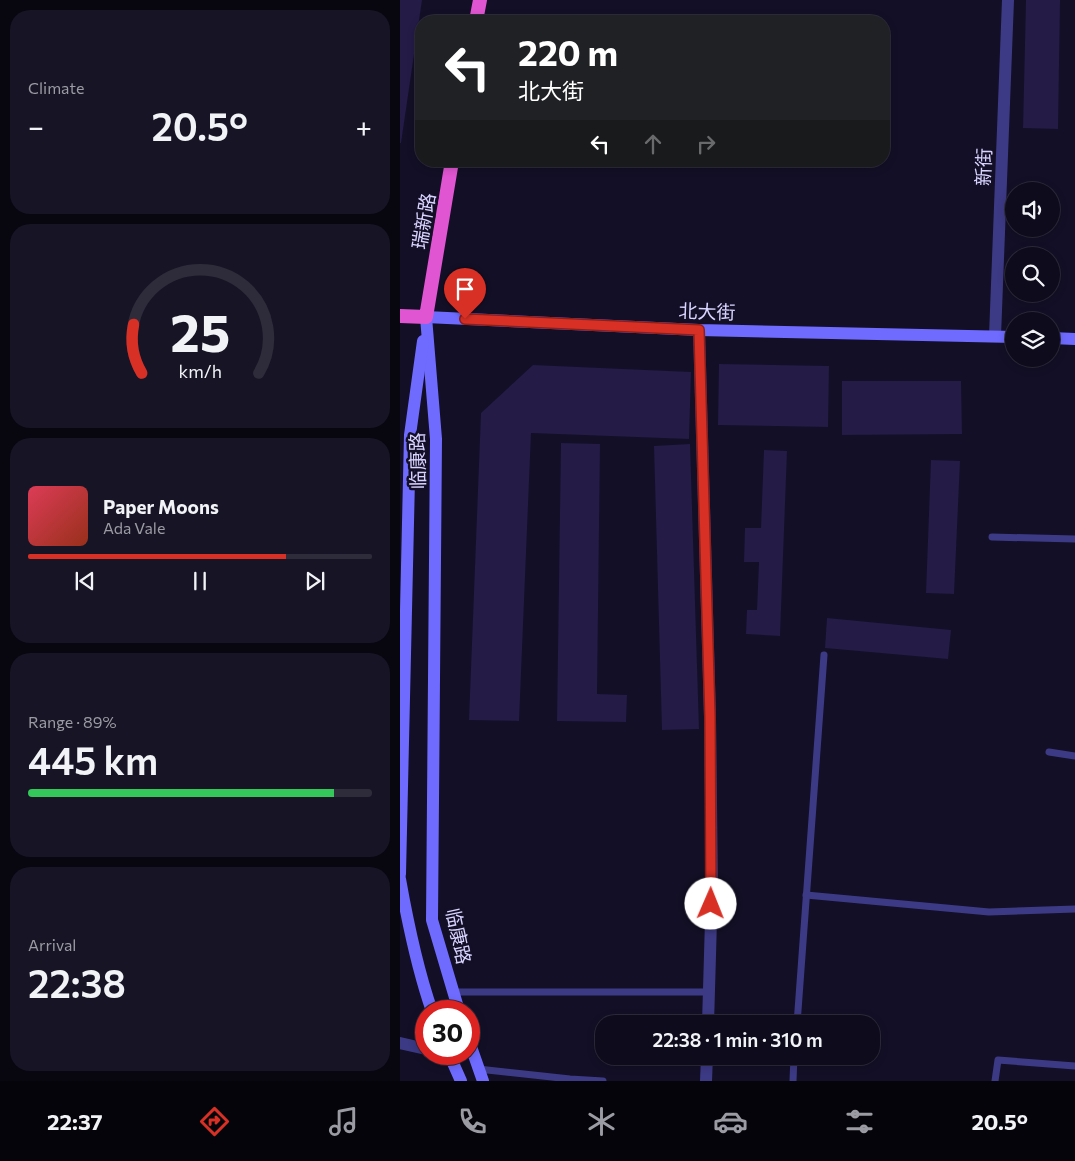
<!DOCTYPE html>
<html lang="en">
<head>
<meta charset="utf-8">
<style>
  body { margin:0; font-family:Commissioner,"Noto Sans SC",sans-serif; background:#171425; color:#f1f3f6; height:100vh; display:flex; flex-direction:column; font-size:19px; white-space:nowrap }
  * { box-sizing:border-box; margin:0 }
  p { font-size:16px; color:#9b9ba3 }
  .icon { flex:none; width:28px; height:28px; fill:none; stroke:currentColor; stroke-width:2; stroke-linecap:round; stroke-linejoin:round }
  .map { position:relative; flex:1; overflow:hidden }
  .sheet { display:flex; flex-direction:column; gap:10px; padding:10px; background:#08060f; width:400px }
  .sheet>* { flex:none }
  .banner { position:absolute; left:15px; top:15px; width:475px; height:152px; border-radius:20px; box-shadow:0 2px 8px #0003,0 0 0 1px #2e2b3b; background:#202124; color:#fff; overflow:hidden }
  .buttons { position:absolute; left:605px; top:182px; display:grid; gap:10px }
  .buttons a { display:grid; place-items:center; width:55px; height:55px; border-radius:50%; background:#0e0b1c; box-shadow:0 2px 8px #0003,0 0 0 1px #2e2b3b; font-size:25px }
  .speed { position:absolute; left:15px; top:1000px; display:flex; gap:10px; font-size:25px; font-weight:700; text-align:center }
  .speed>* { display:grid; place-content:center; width:65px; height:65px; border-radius:50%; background:#0e0b1c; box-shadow:0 2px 8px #0003,0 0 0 1px #2e2b3b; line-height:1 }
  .speed .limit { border:8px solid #d22; background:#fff; color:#111 }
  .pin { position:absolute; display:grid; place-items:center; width:42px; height:42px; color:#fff; margin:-51px -21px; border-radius:50% 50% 50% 0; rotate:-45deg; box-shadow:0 0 5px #0007 }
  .pin .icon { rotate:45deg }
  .me { position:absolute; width:55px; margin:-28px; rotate:1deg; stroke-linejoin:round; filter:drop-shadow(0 0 4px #0008) }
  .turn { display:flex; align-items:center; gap:18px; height:105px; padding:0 20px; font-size:22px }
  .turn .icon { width:65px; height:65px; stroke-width:2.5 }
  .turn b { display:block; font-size:35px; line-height:42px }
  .lanes { display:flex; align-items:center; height:48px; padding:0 20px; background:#0003; justify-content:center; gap:25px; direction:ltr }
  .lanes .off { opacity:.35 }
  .big { font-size:38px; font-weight:600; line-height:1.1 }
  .sheet .tile { flex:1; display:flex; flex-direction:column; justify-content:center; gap:8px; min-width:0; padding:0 18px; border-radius:20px; background:#171425 }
  .sheet .dial { align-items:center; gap:0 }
  .dial svg { height:130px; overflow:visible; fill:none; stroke:#2e2b3b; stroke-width:7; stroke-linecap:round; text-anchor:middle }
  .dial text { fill:#f1f3f6; stroke:none }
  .song { display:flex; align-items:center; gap:15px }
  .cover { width:60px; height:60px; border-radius:8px; background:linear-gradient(135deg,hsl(350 70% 55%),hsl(10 70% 35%)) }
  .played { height:5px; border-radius:2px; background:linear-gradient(90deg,#d93025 75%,#2e2b3b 75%) }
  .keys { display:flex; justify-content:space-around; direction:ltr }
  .heat { display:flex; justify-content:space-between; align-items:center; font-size:28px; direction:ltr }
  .charge { height:8px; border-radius:4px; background:linear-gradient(90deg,#34c759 89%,#2e2b3b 0) }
  .trip { position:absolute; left:195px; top:1015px; width:285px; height:50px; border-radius:20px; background:#0e0b1c; box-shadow:0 2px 8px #0003,0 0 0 1px #2e2b3b; font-weight:600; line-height:50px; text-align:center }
  .tabs { display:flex; height:80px; justify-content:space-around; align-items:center; background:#06040b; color:#9b9ba3 }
  .tabs .icon { width:35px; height:35px }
  .tabs .active { color:#d93025 }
  .tabs b { font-size:22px; color:#f1f3f6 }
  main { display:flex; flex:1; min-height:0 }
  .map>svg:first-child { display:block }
  .building { fill:#241b47 }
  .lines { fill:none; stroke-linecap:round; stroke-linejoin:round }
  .service { stroke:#3d3a85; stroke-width:7 }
  .minor { stroke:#3d3a85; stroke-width:12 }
  .tertiary { stroke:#3d3a85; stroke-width:12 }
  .secondary { stroke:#6f6bff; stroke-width:12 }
  .trunk { stroke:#e055d1; stroke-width:14 }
  .route-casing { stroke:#8d1f18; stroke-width:12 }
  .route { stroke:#d93025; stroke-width:9 }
  .labels { text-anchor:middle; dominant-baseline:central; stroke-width:5; stroke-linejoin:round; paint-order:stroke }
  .street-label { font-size:19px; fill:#d9d4ff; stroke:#130f26 }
</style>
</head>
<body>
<main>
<section class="sheet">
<div class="tile"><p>Climate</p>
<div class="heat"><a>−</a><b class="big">20.5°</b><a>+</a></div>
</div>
<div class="tile dial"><svg viewBox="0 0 100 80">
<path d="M14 69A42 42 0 1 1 86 69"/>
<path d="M14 69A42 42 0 0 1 9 39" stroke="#d93025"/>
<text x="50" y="56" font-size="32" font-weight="700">25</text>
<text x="50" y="72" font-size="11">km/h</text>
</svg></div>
<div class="tile">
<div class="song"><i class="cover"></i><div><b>Paper Moons</b><p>Ada Vale</p></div></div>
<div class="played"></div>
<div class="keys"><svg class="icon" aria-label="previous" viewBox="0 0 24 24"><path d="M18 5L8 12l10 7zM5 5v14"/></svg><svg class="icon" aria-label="pause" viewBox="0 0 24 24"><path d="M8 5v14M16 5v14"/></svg><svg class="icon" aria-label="next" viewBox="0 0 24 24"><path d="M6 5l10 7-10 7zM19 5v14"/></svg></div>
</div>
<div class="tile"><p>Range · 89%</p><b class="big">445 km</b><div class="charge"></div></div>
<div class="tile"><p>Arrival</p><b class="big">22:38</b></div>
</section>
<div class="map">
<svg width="675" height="1081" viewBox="0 0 675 1081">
  <rect width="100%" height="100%" fill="#130f26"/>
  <g class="building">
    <polygon points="0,0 22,0 1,143 0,143"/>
    <polygon points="626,0 660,0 658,129 623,128"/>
    <polygon points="319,364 429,366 428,427 318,425"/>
    <polygon points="133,365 291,372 289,439 131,433 119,721 69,720 81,413"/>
    <polygon points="442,381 561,381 562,434 442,435"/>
    <polygon points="161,443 200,444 197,694 227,695 226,722 157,721"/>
    <polygon points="290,444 299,729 262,730 254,446"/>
    <polygon points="364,450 387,451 380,636 346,634 347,610 357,610 359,562 344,562 345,528 361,528"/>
    <polygon points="531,460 560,461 554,594 526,593"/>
    <polygon points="427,618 551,630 548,659 425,648"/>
  </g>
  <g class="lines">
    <g class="service">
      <polyline points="592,537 675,539"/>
      <polyline points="649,752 675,756"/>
      <polyline points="406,895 589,912 675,909"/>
      <polyline points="52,992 309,992"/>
      <polyline points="397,1024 424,655"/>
      <polyline points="78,1069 170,1079 203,1081"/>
      <polyline points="393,1081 394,1056"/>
      <polyline points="595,1081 598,1060 675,1066"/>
    </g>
    <g class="minor">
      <polyline points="299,330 310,717 312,886 308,1024"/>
      <polyline points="0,1043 26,1049"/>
      <polyline points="306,1081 307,1056"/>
    </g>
    <polyline class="tertiary" points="595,336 608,0"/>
    <g class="secondary">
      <polyline points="26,317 36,439 32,920 59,1011"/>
      <polyline points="26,317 299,330 614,337"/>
      <polyline points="651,338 675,339"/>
      <polyline points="0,874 10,435 23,341"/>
      <path d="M 0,879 C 8,924 17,968 32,1011"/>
      <polyline points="69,1041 83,1081"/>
      <polyline points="49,1054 61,1081"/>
    </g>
    <g class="trunk">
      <polyline points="76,21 80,0"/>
      <polyline points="0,316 26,317 52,161"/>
    </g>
  </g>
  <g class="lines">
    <g class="route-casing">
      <polyline id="route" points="65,319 299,330 310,717 311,904"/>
    </g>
    <use href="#route" class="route"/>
  </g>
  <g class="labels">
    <g class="street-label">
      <text transform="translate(583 167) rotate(-88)">新街</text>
      <text transform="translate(23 221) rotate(-80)">瑞新路</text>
      <text transform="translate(307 311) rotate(2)">北大街</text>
      <text transform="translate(17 461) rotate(-91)">临康路</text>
      <text transform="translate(59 936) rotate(78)">临康路</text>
    </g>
  </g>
</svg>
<div class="buttons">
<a><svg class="icon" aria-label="sound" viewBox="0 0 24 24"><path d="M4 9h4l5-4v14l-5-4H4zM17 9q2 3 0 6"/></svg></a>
<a><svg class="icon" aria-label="search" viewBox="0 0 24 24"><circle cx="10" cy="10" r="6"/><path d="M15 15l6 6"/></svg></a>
<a><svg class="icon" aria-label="layers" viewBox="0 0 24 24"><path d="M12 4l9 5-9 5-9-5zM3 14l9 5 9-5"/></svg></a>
</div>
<div class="speed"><div class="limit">30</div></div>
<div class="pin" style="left:65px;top:319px;background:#d93025"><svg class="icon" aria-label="arrive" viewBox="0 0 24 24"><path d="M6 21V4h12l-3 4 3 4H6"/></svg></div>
<svg class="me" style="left:311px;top:904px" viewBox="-20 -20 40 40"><circle r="19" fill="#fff"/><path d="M0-13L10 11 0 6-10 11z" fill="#d93025"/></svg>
<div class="trip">22:38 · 1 min · 310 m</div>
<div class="banner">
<div class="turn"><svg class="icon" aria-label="left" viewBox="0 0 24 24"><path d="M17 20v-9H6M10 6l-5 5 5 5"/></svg><div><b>220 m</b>北大街</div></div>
<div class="lanes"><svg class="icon" aria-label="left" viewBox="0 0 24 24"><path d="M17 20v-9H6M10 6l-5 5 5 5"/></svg><svg class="icon off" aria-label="ahead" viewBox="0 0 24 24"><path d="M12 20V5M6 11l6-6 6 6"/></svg><svg class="icon off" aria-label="right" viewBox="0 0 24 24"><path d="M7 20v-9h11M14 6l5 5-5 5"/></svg></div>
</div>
</div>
</main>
<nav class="tabs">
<b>22:37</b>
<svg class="icon active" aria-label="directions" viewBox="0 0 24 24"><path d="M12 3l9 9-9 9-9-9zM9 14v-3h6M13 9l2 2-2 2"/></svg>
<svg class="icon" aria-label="music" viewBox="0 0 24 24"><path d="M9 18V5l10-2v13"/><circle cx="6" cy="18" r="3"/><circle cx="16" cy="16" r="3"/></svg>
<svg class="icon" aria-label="phone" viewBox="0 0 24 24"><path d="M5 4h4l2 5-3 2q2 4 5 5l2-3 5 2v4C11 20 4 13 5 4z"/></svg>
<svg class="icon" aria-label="climate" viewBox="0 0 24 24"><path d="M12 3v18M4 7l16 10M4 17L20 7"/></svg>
<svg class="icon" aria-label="car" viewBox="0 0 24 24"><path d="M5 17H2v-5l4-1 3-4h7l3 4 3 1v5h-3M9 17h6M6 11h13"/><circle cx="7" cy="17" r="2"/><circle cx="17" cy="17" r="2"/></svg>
<svg class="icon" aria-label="filters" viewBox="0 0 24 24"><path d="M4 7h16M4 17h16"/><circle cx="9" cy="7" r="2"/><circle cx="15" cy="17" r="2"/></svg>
<b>20.5°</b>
</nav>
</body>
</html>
